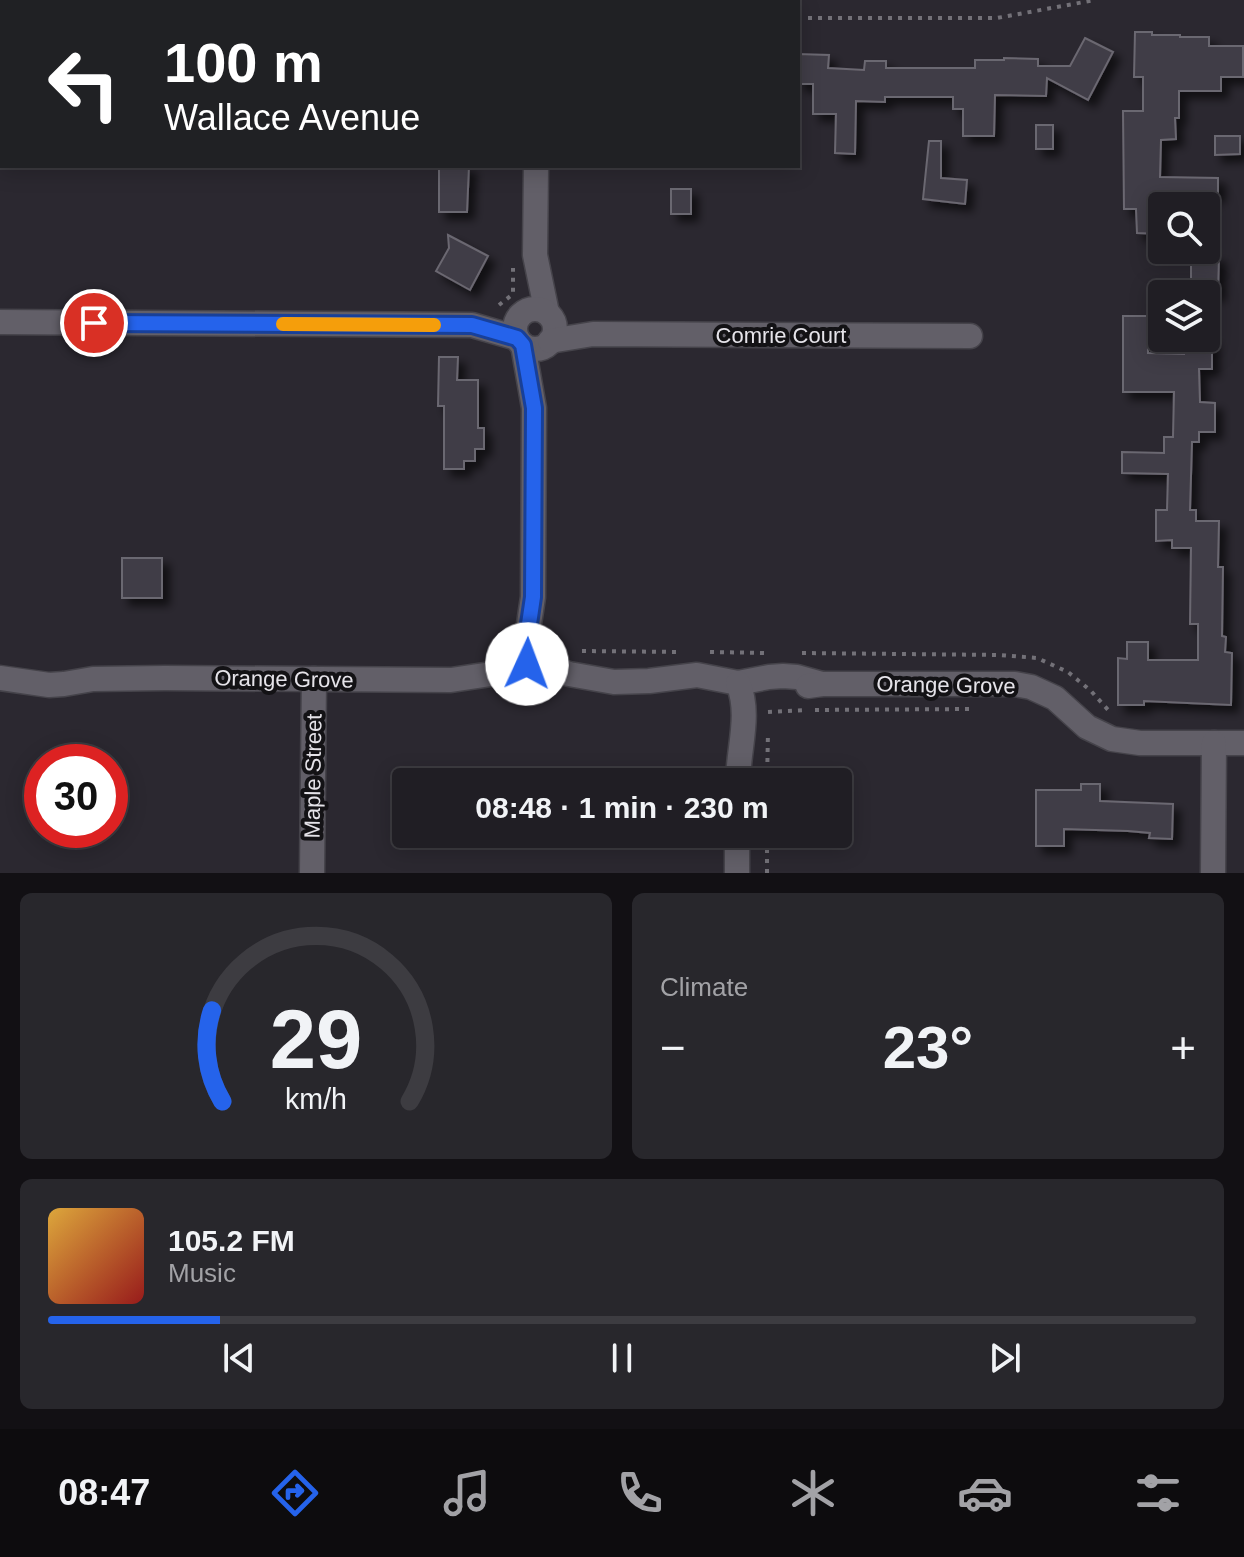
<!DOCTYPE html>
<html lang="en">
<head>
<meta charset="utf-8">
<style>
  body { margin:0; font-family:Arial,sans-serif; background:#28272c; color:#f1f3f6; height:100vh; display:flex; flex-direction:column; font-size:30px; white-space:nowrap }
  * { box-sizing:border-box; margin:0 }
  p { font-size:26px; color:#a2a2a6 }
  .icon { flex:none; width:44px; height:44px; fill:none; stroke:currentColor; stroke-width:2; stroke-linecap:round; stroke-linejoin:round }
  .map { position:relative; height:873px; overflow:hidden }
  .drawer { display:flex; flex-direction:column; gap:20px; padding:20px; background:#121014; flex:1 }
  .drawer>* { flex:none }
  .banner { position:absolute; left:0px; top:0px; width:800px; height:168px; box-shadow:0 4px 20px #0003,0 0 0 2px #3d3c41; background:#202124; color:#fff; overflow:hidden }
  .tools { position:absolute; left:1148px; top:192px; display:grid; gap:16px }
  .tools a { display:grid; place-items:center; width:72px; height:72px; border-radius:8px; background:#201e24; box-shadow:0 4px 20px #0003,0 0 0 2px #3d3c41; font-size:40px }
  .speed { position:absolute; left:24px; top:744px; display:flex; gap:16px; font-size:40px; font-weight:700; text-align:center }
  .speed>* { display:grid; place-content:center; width:104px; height:104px; border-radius:50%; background:#201e24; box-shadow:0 4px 20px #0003,0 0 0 2px #3d3c41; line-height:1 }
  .speed .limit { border:12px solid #d22; background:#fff; color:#111 }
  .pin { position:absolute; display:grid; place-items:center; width:68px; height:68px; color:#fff; margin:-34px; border:4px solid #fff; border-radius:50%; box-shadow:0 2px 8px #0007 }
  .me { position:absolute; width:88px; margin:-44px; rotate:2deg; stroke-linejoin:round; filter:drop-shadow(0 0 6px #0008) }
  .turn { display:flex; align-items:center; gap:28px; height:168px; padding:0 32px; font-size:36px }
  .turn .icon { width:104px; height:104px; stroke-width:2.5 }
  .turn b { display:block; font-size:56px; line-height:68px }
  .big { font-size:60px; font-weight:700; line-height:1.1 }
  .drawer .card { flex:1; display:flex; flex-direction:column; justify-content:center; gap:12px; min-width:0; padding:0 28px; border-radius:12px; background:#28272c }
  .drawer .dial { align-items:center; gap:0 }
  .dial svg { height:208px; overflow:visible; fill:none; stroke:#3d3c41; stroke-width:7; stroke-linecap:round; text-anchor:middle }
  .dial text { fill:#f1f3f6; stroke:none }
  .song { display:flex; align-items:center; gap:24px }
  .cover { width:96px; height:96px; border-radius:12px; background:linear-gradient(135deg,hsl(40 70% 55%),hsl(0 70% 35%)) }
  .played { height:8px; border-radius:4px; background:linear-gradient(90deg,#2563eb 15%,#3d3c41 15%) }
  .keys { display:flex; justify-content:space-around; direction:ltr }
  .heat { display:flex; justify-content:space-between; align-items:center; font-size:44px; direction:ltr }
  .drawer .tiles { flex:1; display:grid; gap:20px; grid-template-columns:1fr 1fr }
  .card:last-child { grid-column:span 2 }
  .trip { position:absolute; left:392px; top:768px; width:460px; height:80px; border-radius:8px; background:#201e24; box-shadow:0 4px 20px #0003,0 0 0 2px #3d3c41; font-weight:700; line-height:80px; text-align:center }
  .menu { display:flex; height:128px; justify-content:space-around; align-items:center; background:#0d0c0e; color:#a2a2a6 }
  .menu .icon { width:56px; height:56px }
  .menu .selected { color:#2563eb }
  .menu b { font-size:36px; color:#f1f3f6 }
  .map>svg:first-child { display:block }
  .building { fill:#403d46; stroke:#6b6771; stroke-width:2; filter:url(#shadow) }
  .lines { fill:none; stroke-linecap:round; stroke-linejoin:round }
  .minor-casing { stroke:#45434a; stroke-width:27 }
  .path { stroke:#737178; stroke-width:4; stroke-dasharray:4 6; stroke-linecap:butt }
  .minor { stroke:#625f68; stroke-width:24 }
  .route-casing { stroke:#184099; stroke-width:20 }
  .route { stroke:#2563eb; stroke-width:14 }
  .slow { stroke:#f59e0b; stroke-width:14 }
  .labels { text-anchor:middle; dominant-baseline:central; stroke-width:8; stroke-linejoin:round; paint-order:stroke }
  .street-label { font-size:22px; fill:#e5e3e9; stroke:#131215 }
</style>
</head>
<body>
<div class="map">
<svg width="1244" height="873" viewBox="0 0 1244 873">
  <defs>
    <filter id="shadow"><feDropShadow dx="7" dy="7" stdDeviation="4" flood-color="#0009"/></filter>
  </defs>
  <rect width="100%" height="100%" fill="#2b2830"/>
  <g class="building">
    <polygon points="1135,32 1152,32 1152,35 1180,35 1180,37 1209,37 1209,46 1243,46 1243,77 1221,77 1221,91 1179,91 1179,118 1175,118 1176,139 1161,140 1160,177 1218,178 1218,195 1207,195 1207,206 1161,206 1160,234 1137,233 1136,209 1124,209 1123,111 1143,111 1143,77 1134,77"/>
    <polygon points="1085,38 1113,52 1088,100 1047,78 1046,96 995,95 994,136 963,136 963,109 953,109 953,97 885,97 885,102 856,101 855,154 835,153 836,114 813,114 813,84 798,84 798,54 829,55 828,68 864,70 865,61 886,61 886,68 975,68 975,60 1004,60 1004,58 1038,59 1038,66 1070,66"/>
    <rect x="1036" y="125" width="17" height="24"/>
    <polygon points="1215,136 1240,136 1240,154 1215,155"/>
    <polygon points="929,141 941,141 941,178 967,180 965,204 923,199"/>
    <polygon points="439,166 469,166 467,212 439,212"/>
    <rect x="671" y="189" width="20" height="25"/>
    <polygon points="448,235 488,256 470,290 436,271 449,248"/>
    <polygon points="1191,255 1219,256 1218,294 1191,294"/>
    <polygon points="1123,316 1148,316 1148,353 1184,354 1184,338 1212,338 1212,369 1199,369 1200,402 1215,403 1215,432 1199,432 1199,442 1192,442 1190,510 1196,510 1196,521 1219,521 1218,567 1223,567 1222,636 1226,637 1225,652 1232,653 1231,705 1144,701 1144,705 1118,705 1118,658 1127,659 1127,642 1148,642 1148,660 1198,660 1198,624 1190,624 1191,548 1172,548 1172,540 1156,541 1156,510 1167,510 1168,474 1122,473 1122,452 1164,453 1164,437 1173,437 1174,392 1123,392"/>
    <polygon points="439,357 458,357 457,380 478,380 478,428 484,428 484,449 475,449 475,461 464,461 464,469 444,469 444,406 438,406"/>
    <rect x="122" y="558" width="40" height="40"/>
    <polygon points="1081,784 1100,784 1100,801 1173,804 1172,839 1149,838 1150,833 1128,831 1064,829 1064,846 1036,846 1036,790 1081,790"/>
  </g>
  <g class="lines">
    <g class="minor-casing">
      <g id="minor">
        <polyline points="521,0 522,2"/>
        <polyline points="552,2 553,0"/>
        <polyline points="536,166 535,255 547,313"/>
        <circle cx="535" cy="329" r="20"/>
        <polyline points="0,322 472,325 517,338"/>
        <polyline points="550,341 593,334 970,336"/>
        <polyline points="523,345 534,408 533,597 525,651 532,677"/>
        <polyline points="0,678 49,685 64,684 93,679 165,678 451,680 491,674 523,664 539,664 569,674 614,682 649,681 697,675 738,683 769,677 783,676 797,677 822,684"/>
        <path d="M 738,683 C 751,715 738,749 738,782"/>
        <polyline points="808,686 822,684 1015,684 1031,687 1055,698 1087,727 1112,739 1140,743 1244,743"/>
        <polyline points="312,873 314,679"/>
        <polyline points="737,873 737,834"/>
        <polyline points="1213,873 1214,743"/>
      </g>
    </g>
    <g class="path">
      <polyline points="0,6 2,6"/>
      <polyline points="798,18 997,18 1095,0"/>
      <polyline points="499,305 513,294 513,268"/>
      <polyline points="582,651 681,652"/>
      <polyline points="710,652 765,653"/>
      <polyline points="802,653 999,655 1037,658 1068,672 1091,691 1110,712"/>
      <polyline points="815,710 974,709"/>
      <polyline points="768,712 806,710"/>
      <polyline points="767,782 768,732"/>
      <polyline points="767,873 767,834"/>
    </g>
    <use href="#minor" class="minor"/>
  </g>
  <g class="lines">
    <g class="route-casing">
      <polyline id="route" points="94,323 472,325 517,338 523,345 534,408 533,597 525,651 527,664"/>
    </g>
    <use href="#route" class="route"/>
    <polyline class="slow" points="283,324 434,325"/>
  </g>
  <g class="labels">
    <g class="street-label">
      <text x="781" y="335">Comrie Court</text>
      <text transform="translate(284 679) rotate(1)">Orange Grove</text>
      <text transform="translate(946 685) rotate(1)">Orange Grove</text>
      <text transform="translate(313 776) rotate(-89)">Maple Street</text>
    </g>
  </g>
</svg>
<div class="tools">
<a><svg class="icon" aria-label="search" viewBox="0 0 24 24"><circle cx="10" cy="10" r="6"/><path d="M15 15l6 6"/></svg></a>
<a><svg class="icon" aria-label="layers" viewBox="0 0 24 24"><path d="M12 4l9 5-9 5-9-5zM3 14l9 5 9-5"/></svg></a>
</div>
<div class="speed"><div class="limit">30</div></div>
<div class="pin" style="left:94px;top:323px;background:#d93025"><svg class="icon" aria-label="arrive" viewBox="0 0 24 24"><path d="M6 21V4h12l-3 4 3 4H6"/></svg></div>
<svg class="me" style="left:527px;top:664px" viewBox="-20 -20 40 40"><circle r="19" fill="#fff"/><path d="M0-13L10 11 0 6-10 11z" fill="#2563eb"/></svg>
<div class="trip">08:48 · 1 min · 230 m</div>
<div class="banner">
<div class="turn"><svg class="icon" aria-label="left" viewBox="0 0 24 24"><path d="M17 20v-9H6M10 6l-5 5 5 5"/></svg><div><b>100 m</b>Wallace Avenue</div></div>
</div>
</div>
<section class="drawer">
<div class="tiles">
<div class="card dial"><svg viewBox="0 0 100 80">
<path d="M14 69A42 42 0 1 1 86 69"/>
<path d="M14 69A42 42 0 0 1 10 34" stroke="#2563eb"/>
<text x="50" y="56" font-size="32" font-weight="700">29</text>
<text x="50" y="72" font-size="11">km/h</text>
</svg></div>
<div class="card"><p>Climate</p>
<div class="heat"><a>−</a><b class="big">23°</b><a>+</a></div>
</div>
<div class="card">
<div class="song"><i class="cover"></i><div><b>105.2 FM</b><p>Music</p></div></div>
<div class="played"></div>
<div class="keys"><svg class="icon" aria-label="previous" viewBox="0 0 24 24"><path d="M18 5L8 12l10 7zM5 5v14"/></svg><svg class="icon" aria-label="pause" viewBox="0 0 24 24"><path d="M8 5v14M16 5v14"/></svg><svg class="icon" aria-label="next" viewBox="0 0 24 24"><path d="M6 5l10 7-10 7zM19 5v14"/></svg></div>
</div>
</div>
</section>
<nav class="menu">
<b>08:47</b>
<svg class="icon selected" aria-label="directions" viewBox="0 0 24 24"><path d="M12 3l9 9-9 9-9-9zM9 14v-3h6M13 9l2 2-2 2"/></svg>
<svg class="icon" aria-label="music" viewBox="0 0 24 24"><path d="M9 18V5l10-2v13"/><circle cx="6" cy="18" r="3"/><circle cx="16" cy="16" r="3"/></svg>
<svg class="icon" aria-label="phone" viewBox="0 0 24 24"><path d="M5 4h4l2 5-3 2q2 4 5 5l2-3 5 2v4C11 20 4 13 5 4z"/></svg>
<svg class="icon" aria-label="climate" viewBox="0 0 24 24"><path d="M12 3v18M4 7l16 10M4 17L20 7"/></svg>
<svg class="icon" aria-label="car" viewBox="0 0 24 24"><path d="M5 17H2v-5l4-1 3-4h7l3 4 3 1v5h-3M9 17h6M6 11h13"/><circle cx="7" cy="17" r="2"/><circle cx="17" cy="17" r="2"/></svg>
<svg class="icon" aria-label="filters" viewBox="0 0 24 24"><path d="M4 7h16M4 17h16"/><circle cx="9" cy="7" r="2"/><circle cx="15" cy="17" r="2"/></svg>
</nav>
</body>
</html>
